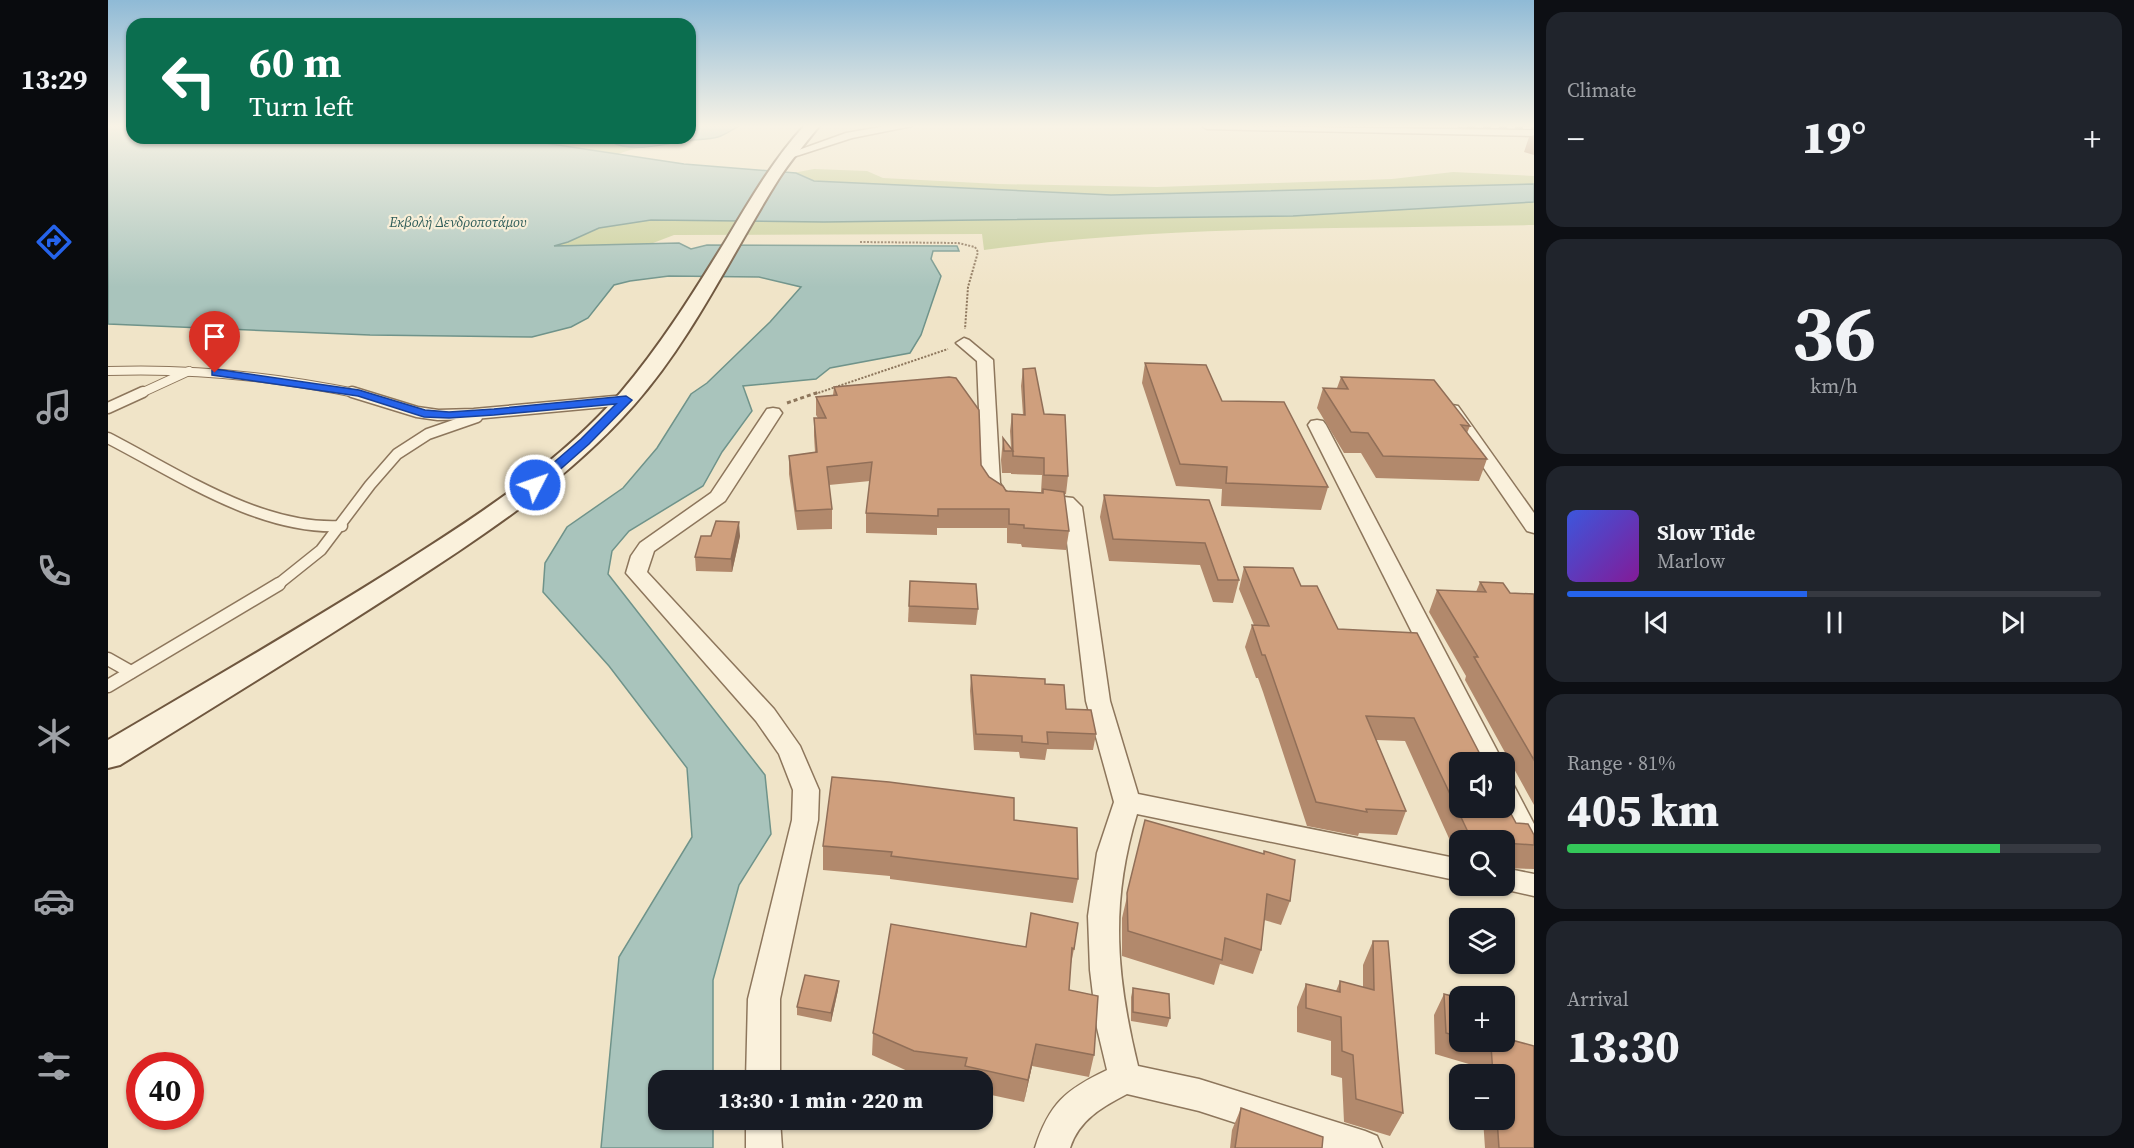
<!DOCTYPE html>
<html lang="en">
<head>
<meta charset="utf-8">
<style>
  body { margin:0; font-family:"Source Serif 4",serif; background:#20242c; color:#f1f3f6; height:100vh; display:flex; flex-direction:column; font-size:22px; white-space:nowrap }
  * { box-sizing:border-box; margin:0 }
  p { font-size:20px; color:#9ea1a6 }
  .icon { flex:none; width:33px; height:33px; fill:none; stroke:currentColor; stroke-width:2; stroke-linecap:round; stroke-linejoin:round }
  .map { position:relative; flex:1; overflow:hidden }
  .panel { display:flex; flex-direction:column; gap:12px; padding:12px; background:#0d0f14; width:600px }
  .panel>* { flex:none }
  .guide { position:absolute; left:18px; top:18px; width:570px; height:126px; border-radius:18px; box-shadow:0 2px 4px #0004; background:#0b6e4f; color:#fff; overflow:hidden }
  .controls { position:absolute; left:1341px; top:752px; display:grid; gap:12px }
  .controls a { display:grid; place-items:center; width:66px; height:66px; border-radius:12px; background:#171b24; box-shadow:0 2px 4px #0004; font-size:30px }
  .speed { position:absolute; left:18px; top:1052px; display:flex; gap:12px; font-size:30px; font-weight:700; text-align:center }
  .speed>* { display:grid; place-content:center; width:78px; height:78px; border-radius:50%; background:#171b24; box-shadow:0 2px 4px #0004; line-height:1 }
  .speed .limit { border:9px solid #d22; background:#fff; color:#111 }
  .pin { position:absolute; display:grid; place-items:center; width:51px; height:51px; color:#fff; margin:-62px -26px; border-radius:50% 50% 50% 0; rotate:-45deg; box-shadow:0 0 6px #0007 }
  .pin .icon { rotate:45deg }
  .me { position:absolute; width:66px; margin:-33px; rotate:49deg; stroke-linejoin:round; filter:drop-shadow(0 0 4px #0008) }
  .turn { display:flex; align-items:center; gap:21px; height:126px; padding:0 24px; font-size:27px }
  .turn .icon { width:78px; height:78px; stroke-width:2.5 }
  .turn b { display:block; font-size:42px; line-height:51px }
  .big { font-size:45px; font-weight:800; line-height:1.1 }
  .panel .card { flex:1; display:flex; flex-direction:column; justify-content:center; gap:9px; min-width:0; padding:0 21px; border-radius:18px; background:#20242c }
  .panel .dial { align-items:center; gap:0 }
  .dial b { font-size:78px; line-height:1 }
  .song { display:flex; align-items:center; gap:18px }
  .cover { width:72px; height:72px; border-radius:9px; background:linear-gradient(135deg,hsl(230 70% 55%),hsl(290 70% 35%)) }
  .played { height:6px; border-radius:3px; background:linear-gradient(90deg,#2563eb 45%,#363941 45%) }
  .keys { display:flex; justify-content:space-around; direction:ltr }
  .heat { display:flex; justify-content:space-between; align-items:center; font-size:33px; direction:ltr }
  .charge { height:9px; border-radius:4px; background:linear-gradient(90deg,#34c759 81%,#363941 0) }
  .trip { position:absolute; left:540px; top:1070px; width:345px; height:60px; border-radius:18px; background:#171b24; box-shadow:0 2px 4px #0004; font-weight:800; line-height:60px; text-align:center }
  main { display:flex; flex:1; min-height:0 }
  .dock { display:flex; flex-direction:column; width:108px; justify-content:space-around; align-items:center; background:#090b0e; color:#9ea1a6 }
  .dock .icon { width:42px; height:42px }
  .dock .active { color:#2563eb }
  .dock b { font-size:27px; color:#f1f3f6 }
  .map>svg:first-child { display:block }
  .green { fill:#c9cf9b }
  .water { fill:#a9c4bc; stroke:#6f938a; stroke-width:1.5 }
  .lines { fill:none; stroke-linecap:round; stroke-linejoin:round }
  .lane-far2-casing { stroke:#8d765c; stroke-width:10 }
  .lane-far1-casing { stroke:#8d765c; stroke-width:13 }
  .lane-casing { stroke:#8d765c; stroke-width:15 }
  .street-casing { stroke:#8d765c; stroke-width:3 }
  .secondary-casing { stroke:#6f573f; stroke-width:4 }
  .path-far1 { stroke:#8d765c; stroke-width:2; stroke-dasharray:2 1.5; stroke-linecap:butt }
  .path { stroke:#8d765c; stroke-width:3; stroke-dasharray:4 3; stroke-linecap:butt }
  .lane-far2 { stroke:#faf1dc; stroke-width:8 }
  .lane-far1 { stroke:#faf1dc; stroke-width:10 }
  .lane { stroke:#faf1dc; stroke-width:12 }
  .street { fill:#faf1dc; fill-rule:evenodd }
  .secondary { fill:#faf1dc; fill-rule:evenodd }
  .rail-casing { stroke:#3d2e20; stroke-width:4 }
  .rail { stroke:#f7eed8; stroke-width:2; stroke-dasharray:8; stroke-linecap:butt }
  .wall { fill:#b2896c }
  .shaded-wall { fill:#916f58 }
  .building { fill:#cf9f7d; stroke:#916f58; stroke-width:1.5 }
  .route { fill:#2563eb; stroke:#184099; stroke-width:1.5 }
  .labels { text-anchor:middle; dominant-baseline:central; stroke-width:4.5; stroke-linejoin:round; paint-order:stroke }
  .far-water-label { font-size:14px; font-style:italic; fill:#2f5d5a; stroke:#f7eed8 }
</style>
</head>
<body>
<main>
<nav class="dock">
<b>13:29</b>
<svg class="icon active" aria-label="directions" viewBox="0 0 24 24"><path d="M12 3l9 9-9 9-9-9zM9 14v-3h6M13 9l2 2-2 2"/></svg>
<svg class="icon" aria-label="music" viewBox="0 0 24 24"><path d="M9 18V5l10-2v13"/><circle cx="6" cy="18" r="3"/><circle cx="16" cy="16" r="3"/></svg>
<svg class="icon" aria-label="phone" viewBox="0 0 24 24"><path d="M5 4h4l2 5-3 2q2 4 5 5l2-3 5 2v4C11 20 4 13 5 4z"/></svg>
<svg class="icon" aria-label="climate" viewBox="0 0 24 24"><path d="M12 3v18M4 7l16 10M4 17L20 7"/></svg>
<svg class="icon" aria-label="car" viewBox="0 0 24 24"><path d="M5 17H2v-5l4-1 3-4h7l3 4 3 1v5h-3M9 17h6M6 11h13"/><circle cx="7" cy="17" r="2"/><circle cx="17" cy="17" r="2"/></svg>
<svg class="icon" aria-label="filters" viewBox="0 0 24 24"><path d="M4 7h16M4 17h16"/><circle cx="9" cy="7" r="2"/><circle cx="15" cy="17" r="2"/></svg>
</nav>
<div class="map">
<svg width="1426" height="1148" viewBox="0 0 1426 1148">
  <rect width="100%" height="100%" fill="#f0e4c8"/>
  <path class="green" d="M 582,126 L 631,126 C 624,129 617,135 610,137 C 574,146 537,141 503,157 L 603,169 L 685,173 L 706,169 L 759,171 L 775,178 L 890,184 L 1049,187 L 1284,179 L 1345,172 L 1426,176 L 1426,225 C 1243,229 1057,225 876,250 L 874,234 L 566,235 L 545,243 L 522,281 L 507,284 L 480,318 L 463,327 L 424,337 L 384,138 L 582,138 Z"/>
  <g class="water">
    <polygon points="0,126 24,126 24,138 403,138 576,164 688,173 706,181 1003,195 1426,184 1426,202 1185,216 716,222 543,220 491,228 460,242 446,246 571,243 583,249 599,245 849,246 851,251 825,251 823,259 833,276 813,335 802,353 722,368 708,379 635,386 644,411 614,452 595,486 521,531 504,551 500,574 657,775 663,834 631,885 605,980 605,1080 550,1080 550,1119 605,1119 605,1148 493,1148 511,957 584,837 579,768 501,666 435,592 437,563 459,527 515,488 549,448 583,394 599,383 662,322 693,287 651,277 561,276 522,281 506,285 480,318 463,327 424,337 262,335 0,324"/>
    <path d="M 582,126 L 631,126 C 625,129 617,135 610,137 C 600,140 588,139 577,141 C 559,144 521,153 504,142 L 510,140 L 501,138 L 582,138 Z"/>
  </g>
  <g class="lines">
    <g class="lane-far2-casing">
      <g id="lane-far2">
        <path d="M 0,371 C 84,368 170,377 252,394"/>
        <polyline points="31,394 81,371"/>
      </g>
    </g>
    <g class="lane-far1-casing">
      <g id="lane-far1">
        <polyline points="244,392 309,412 330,415 366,414 518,400"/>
        <polyline points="0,408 35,392"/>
        <path d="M 0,438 C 70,474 153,531 234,526"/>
        <polyline points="168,586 213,550 262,485 289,454 320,434 369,417"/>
      </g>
    </g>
    <g class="lane-casing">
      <g id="lane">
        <polyline points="0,659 23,672"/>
        <polyline points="0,686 171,584"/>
      </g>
    </g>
    <g class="street-casing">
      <g id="street">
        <polygon points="778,126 804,126 744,138 679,159 674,156 738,133"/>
        <polygon points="1094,126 1426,130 1426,136 1099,129"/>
        <path d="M 856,338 L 861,340 L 885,360 L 892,483 L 896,490 L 909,499 L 906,503 C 889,507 880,496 874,483 L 869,361 L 848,343 Z"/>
        <polygon points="1344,405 1350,406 1426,513 1426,533 1419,531 1336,410 1338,406"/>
        <polygon points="665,408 671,409 674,413 617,501 546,551 539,572 666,709 692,746 711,790 710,820 672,999 672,1080 638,1080 640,999 684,820 685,790 671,754 648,721 518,573 523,556 532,543 603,493 659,409"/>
        <polygon points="1209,420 1215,421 1218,425 1395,762 1369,762 1200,425 1203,421"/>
        <path d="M 930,494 L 965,498 L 974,507 L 1002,701 L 1030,794 L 1352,859 L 1352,881 L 1029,814 C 1002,903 1008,976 1030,1066 L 1091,1079 L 1257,1131 L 1269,1136 L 1274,1148 L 1205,1148 L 1091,1111 L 1019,1094 C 994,1107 971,1120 962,1148 L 927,1148 C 941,1104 957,1090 999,1070 L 989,1028 L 982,970 L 980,916 L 989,853 L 1006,802 L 978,701 L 955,509 L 923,504 L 920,500 L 923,496 Z"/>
        <polygon points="1396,781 1405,784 1426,824 1426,862 1416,859 1391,807 1396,807"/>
        <polygon points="1396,868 1426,874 1426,896 1386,887 1385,885 1396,885"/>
        <polygon points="638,1119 672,1119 674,1148 638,1148"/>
      </g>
    </g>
    <g class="secondary-casing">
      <path id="secondary" d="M 696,126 L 711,126 C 697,144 682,161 670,180 C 623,255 585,338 526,405 C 461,479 378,534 296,587 C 202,648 107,706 12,765 L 0,768 L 0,740 C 97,683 194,627 289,567 C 369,516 451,464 513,392 C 553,345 586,292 618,240 C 642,200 665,160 696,126 Z"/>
    </g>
    <g class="path-far1">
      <polyline points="752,242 850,243 867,247 870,252 860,287 857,329"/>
      <polyline points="707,394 840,349"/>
    </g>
    <polyline class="path" points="679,403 711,392"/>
    <use href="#lane-far2" class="lane-far2"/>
    <use href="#lane-far1" class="lane-far1"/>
    <use href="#lane" class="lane"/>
    <use href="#street" class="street"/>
    <use href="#secondary" class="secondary"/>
    <g class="rail-casing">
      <polyline id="rail" points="1351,126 1426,128"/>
    </g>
    <use href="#rail" class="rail"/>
  </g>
  <g class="wall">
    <polygon points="1426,135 1426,155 1416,152 1421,137"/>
    <polygon points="1037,363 1114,401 1220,487 1213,510 1113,506 1114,489 1068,486 1034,383"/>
    <polygon points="915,369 936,414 960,476 958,494 956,494 961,531 958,550 914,547 913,544 899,543 899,528 829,528 829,535 758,533 758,513 762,481 721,485 724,509 724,529 689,530 681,474 681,456 707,452 706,436 706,418 710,418 708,415 708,397 725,395 726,387 873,465 881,477 898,491 935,493 933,492 934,475 903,474 903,469 903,473 894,473 893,460 895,438 903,448 902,431 904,414 915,415 913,386"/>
    <polygon points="1233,377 1362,426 1359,433 1379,459 1371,481 1268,478 1253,453 1236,453 1209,408 1215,388 1229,388"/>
    <polygon points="996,495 1101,500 1131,580 1125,603 1105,602 1092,565 1001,561 992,517"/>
    <polygon points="603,536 632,536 624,572 588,571 587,557"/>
    <polygon points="1136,567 1193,586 1230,629 1309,633 1396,840 1352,840 1352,857 1349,856 1297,741 1268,740 1298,811 1289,835 1251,833 1250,836 1199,826 1155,692 1150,678 1148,678 1137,647 1144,625 1146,625 1131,589"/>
    <polygon points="802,581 870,609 868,625 800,622"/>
    <polygon points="1372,582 1402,593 1426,594 1426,805 1357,680 1358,676 1321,612 1329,590 1368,592"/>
    <polygon points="863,675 937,684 958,709 988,734 985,750 939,749 937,760 912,758 911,752 866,750 862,691"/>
    <polygon points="906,820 970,879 965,903 782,879 782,876 715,870 715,846"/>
    <polygon points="1037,820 1182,901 1173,925 1156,920 1153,950 1145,974 1112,964 1106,985 1014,956 1014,918"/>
    <polygon points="1396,843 1426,845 1426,869 1396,868"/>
    <polygon points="1265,941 1295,1113 1282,1136 1236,1122 1234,1078 1223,1075 1223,1041 1189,1032 1189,1007 1198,984 1228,991 1232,981 1255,987 1255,965"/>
    <polygon points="918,947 966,949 962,969 961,990 986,1055 981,1077 924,1066 916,1102 874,1093 874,1080 856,1080 804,1073 764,1055 765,1033"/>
    <polygon points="731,981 730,990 723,1022 689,1015 689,1007"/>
    <polygon points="1025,988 1062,1018 1059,1027 1023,1021 1023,997"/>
    <polygon points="1336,994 1352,998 1352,1041 1396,1041 1426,1148 1377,1148 1375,1119 1396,1119 1396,1074 1371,1074 1371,1067 1327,1054 1326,1015"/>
    <polygon points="1133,1108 1214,1148 1122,1148 1124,1130"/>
  </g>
  <g class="shaded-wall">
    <polygon points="631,522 632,536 624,572 623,559"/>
    <polygon points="731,981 730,990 723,1022 723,1013"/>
    <polygon points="928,1044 924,1066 916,1102 920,1080"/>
  </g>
  <g class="building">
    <polygon points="1037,363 1098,365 1114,401 1176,402 1220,487 1118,483 1119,467 1072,464"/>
    <polygon points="927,368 936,414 957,415 960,476 936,475 936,458 905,456 904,414 917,415 915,369"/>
    <polygon points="841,377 848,378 871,410 873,465 881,477 895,486 898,491 935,493 935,489 956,492 961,531 916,528 916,525 901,524 901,509 830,509 830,516 758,513 764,462 719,467 724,509 688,511 681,456 709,452 706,418 718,418 708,397 729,395 726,387"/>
    <polygon points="1233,377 1326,380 1362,426 1353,425 1379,459 1275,456 1260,433 1243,432 1215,388 1240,389"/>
    <polygon points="895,438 905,451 896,451"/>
    <polygon points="996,495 1101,500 1131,580 1110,580 1097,543 1005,539"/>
    <polygon points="608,521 631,522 623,559 587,557 593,536 603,536"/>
    <polygon points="1136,567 1185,568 1193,586 1209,586 1230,629 1309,633 1376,762 1352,762 1352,807 1396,807 1396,801 1408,823 1420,824 1426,835 1426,845 1396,843 1396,840 1365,840 1365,834 1360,832 1306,718 1258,716 1298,811 1258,809 1259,812 1208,802 1162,669 1157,655 1154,655 1144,625 1161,626"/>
    <polygon points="802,581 868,584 870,609 801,606"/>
    <polygon points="1372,582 1395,583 1402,593 1426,594 1426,760 1366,657 1370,657 1329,590 1378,592"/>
    <polygon points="863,675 937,679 937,684 956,685 958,709 983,710 988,734 939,732 940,744 914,742 914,736 868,734"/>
    <polygon points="724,777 781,782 906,798 906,820 969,828 970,879 783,856 784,852 715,846"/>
    <polygon points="1037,820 1156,854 1156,851 1187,860 1182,901 1159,894 1153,950 1117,938 1114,960 1020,931 1019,893"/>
    <polygon points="923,913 970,923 966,949 964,948 961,990 990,996 986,1055 928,1044 920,1080 857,1066 859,1058 806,1051 765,1033 783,924 918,947"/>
    <polygon points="1265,941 1280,941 1295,1113 1248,1099 1245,1055 1234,1051 1233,1017 1198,1008 1198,984 1232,992 1232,981 1266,990"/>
    <polygon points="697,975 731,981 723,1013 689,1007"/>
    <polygon points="1025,988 1061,994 1062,1018 1025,1012"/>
    <polygon points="1336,994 1352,998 1352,1037 1338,1033"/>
    <polygon points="1396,1038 1426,1046 1426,1148 1391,1148 1389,1119 1396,1119 1396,1074 1385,1074 1383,1046 1365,1041 1396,1041"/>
    <polygon points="1133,1108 1215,1137 1214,1148 1127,1148"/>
  </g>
  <linearGradient id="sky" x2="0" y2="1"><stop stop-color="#8fbad6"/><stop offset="0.44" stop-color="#f8f3e6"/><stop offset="1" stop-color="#f8f3e6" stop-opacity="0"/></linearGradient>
  <rect width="1426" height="287" fill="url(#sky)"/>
  <polygon class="route" points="107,369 251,390 317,410 341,412 386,409 518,396 524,400 481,444 431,488 422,488 422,483 473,439 508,404 386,415 341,418 316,417 250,396 104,375 104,370"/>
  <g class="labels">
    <g class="far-water-label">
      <text x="350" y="222">Εκβολή Δενδροποτάμου</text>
    </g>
  </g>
</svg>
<div class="controls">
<a><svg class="icon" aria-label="sound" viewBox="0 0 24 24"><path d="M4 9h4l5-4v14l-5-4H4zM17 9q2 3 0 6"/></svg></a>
<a><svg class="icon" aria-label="search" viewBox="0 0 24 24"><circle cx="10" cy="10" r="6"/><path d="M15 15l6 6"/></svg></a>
<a><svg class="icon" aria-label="layers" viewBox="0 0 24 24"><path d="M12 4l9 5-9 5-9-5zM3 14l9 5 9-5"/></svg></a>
<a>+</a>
<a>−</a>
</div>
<div class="speed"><div class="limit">40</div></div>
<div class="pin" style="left:107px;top:373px;background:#d93025"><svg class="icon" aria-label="arrive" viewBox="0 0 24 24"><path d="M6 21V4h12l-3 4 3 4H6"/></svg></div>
<svg class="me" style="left:427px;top:485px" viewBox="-20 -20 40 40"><circle r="17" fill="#2563eb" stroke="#fff" stroke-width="3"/><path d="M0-11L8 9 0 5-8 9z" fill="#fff"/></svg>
<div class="trip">13:30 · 1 min · 220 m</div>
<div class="guide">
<div class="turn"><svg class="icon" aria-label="left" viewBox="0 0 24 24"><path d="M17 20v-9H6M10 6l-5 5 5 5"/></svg><div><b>60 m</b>Turn left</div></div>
</div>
</div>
<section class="panel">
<div class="card"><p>Climate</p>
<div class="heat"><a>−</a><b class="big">19°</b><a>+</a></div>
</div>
<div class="card dial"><b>36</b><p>km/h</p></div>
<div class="card">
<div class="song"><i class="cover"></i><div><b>Slow Tide</b><p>Marlow</p></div></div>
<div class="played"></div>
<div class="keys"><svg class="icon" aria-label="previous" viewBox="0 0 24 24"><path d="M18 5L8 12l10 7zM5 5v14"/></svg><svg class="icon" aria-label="pause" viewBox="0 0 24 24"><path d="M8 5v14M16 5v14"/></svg><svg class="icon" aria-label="next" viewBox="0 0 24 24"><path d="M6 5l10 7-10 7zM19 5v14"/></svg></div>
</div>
<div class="card"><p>Range · 81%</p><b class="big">405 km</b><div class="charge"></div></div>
<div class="card"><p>Arrival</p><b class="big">13:30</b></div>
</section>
</main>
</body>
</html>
